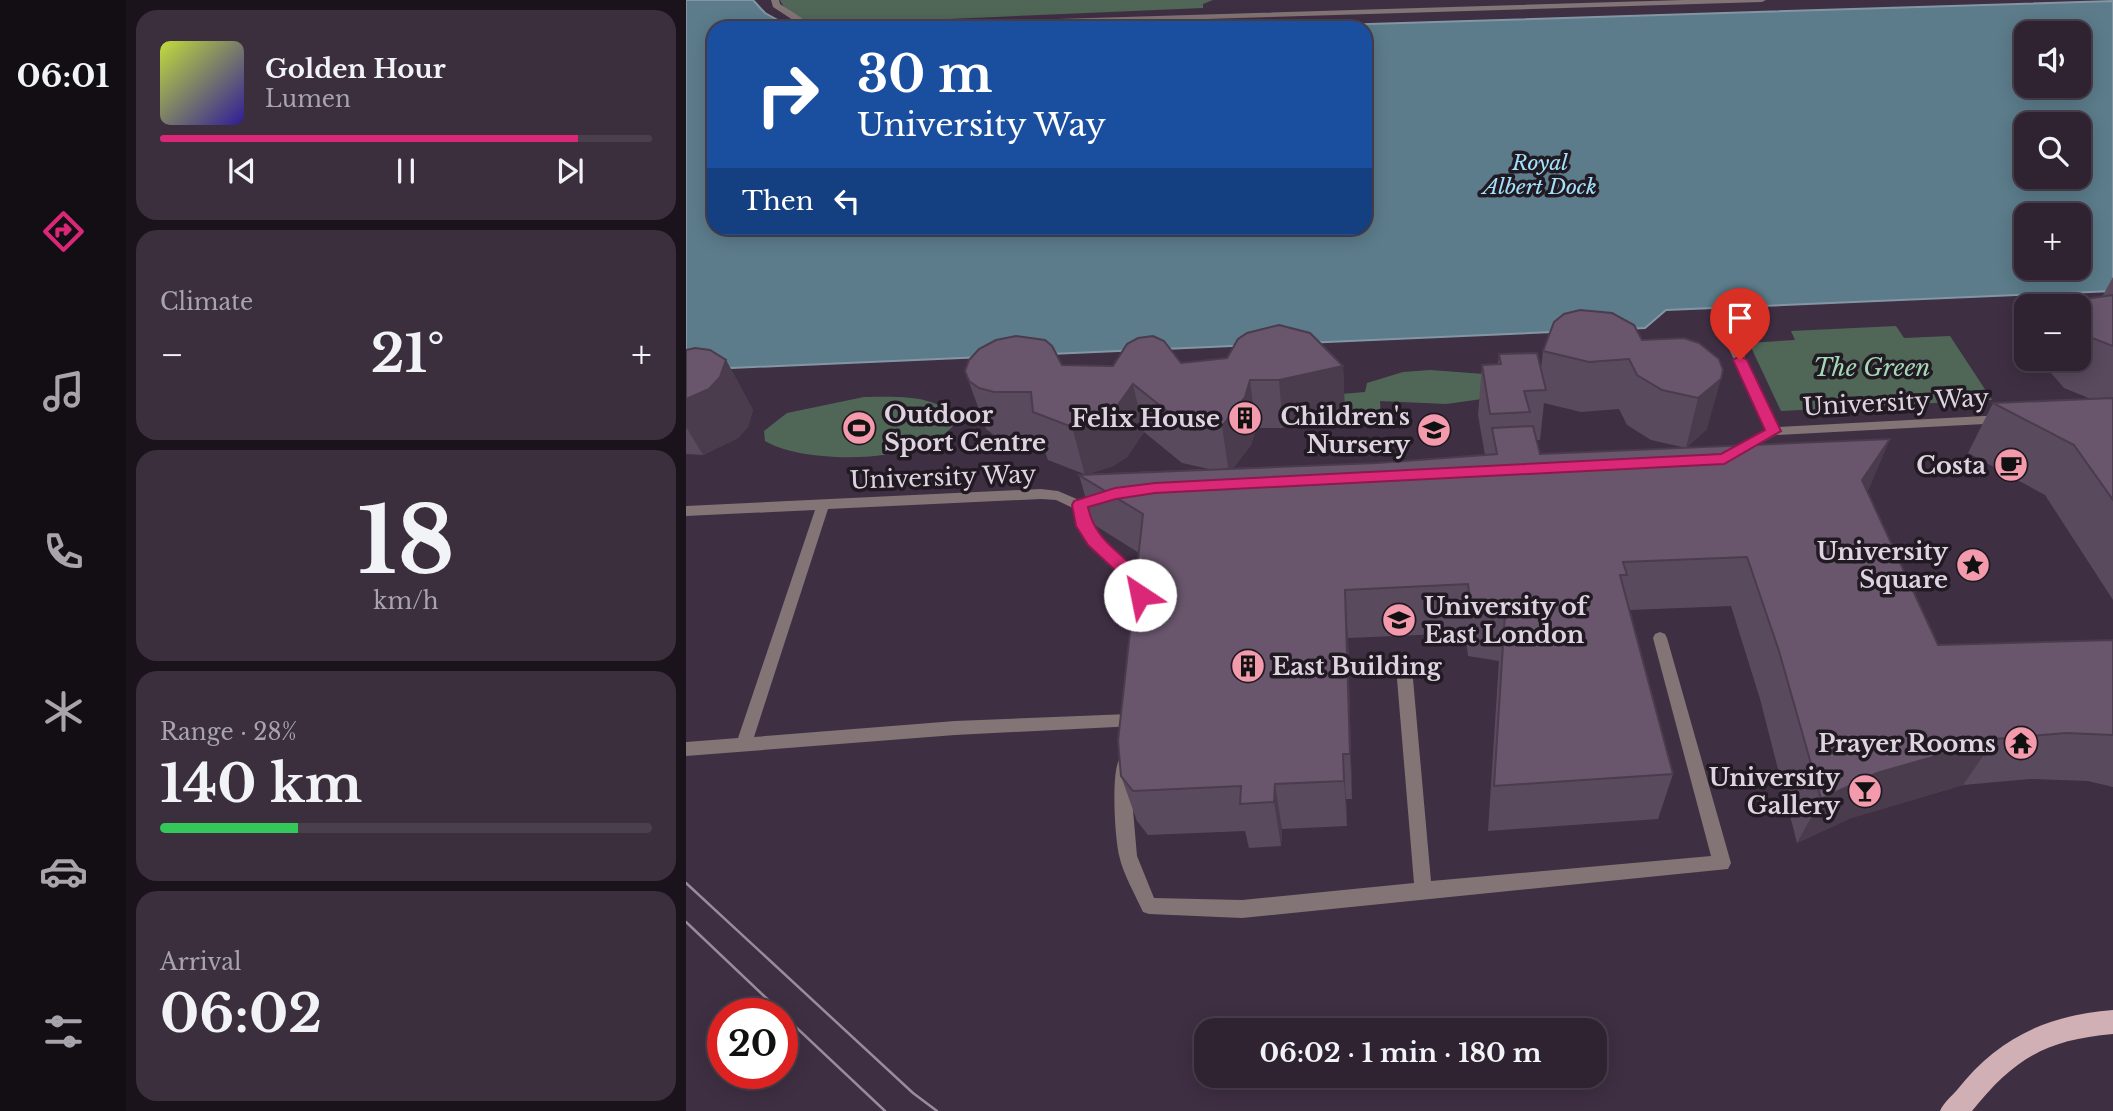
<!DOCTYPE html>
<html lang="en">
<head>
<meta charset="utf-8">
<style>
  body { margin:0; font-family:"Libre Baskerville",serif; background:#3b2f3e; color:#f1f3f6; height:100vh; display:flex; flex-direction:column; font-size:26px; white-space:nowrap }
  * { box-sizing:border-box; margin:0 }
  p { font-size:23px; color:#a7a4ac }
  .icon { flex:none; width:38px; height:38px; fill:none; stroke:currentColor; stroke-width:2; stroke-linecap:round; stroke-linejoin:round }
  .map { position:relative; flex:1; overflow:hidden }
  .sheet { display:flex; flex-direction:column; gap:10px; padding:10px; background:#1a131c; width:560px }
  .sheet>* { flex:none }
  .guide { position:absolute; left:21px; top:21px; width:665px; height:214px; border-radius:21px; box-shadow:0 4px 18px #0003,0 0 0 2px #4a404d; background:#1a4fa0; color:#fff; overflow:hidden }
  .controls { position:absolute; left:1328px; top:21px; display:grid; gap:14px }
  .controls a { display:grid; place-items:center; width:77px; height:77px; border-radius:14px; background:#2f2332; box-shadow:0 4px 18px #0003,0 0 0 2px #4a404d; font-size:35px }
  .speed { position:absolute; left:21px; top:998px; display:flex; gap:14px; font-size:35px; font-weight:700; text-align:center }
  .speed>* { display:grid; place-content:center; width:91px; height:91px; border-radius:50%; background:#2f2332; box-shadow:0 4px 18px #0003,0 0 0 2px #4a404d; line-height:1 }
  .speed .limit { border:10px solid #d22; background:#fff; color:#111 }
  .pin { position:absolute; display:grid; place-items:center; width:60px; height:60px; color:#fff; margin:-72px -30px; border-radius:50% 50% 50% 0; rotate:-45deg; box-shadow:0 0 7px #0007 }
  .pin .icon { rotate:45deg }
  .me { position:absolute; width:77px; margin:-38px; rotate:326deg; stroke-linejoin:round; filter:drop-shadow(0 0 5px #0008) }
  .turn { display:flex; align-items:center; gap:24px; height:147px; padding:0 35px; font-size:32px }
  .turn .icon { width:91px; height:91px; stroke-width:2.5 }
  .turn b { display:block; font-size:49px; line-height:60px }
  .then { display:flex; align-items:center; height:66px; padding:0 35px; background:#0003; gap:14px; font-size:26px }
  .big { font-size:52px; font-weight:700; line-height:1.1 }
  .sheet .widget { flex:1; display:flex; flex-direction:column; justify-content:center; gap:10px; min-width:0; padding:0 24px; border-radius:21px; background:#3b2f3e }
  .sheet .dial { align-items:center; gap:0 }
  .dial b { font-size:91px; line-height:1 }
  .song { display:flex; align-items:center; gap:21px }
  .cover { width:84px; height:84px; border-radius:10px; background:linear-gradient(135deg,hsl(70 70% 55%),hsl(250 70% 35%)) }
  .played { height:7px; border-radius:4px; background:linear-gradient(90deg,#db2777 85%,#4a404d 85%) }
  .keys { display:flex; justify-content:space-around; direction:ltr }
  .heat { display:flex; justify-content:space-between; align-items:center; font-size:38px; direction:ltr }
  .charge { height:10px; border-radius:5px; background:linear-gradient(90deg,#34c759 28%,#4a404d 0) }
  .trip { position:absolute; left:508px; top:1018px; width:413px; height:70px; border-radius:21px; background:#2f2332; box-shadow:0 4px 18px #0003,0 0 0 2px #4a404d; font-weight:700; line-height:70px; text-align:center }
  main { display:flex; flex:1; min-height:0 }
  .dock { display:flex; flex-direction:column; width:126px; justify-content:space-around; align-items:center; background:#130e14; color:#a7a4ac }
  .dock .icon { width:49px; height:49px }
  .dock .selected { color:#db2777 }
  .dock b { font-size:32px; color:#f1f3f6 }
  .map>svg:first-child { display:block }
  .green { fill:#506758 }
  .water { fill:#5c7c8b; stroke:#8396a4; stroke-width:2; fill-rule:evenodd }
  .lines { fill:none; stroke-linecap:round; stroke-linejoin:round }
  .lane { fill:#837475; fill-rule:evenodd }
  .primary { fill:#d0b0b4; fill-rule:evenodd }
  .tram { stroke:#998c9c; stroke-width:2.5 }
  .wall { fill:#5a4a5e; fill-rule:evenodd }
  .shaded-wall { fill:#4a3c4c }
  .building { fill:#69566d; stroke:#4a3c4c; stroke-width:2 }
  .route { fill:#db2777; stroke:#8e194d; stroke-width:2 }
  .labels { text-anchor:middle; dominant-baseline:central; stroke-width:7; stroke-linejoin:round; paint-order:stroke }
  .far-water-label { font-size:21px; font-style:italic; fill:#a2e0fc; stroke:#221a23 }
  .park-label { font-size:24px; font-style:italic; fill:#a3d8b4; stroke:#221a23 }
  .street-label { font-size:24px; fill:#ded3e0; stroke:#221a23 }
  .poi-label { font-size:24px; font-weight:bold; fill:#ded3e0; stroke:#221a23; text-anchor:end }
</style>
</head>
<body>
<main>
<nav class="dock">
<b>06:01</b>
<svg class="icon selected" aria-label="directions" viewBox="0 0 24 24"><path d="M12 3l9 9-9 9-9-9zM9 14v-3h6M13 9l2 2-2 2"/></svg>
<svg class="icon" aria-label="music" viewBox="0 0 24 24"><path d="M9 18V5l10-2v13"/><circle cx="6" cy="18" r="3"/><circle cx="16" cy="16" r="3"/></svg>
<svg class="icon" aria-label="phone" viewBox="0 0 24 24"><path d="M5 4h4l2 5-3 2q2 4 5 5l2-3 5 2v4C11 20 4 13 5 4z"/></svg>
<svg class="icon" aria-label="climate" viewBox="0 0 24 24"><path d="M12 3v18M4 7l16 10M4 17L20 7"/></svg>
<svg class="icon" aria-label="car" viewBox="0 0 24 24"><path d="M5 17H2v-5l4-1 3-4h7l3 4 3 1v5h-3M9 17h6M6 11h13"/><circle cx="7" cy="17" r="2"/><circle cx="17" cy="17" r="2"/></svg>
<svg class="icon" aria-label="filters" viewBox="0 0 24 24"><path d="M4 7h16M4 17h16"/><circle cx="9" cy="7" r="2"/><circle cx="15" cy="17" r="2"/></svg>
</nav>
<section class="sheet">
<div class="widget">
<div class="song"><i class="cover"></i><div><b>Golden Hour</b><p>Lumen</p></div></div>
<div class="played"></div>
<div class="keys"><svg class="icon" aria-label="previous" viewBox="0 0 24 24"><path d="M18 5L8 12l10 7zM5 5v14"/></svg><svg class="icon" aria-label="pause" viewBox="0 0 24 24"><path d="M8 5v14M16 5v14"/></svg><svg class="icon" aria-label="next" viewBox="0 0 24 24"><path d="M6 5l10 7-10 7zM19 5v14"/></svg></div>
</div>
<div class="widget"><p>Climate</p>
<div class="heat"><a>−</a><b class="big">21°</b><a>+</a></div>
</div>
<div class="widget dial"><b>18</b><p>km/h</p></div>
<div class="widget"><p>Range · 28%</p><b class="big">140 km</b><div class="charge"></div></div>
<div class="widget"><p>Arrival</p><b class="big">06:02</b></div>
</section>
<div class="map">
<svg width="1427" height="1111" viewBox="0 0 1427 1111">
  <rect width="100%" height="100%" fill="#3f2f43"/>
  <g class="green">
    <path d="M 94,0 L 527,0 L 517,4 L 517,8 L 147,24 C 130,24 101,17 94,0 Z"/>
    <polygon points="1210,326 1218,338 1264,336 1306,400 1095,411 1063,343 1109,340 1105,331"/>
    <polygon points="744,370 798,374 796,399 760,404 694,401 695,419 645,421 644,395 679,392 681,383 717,372"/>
    <path d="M 178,397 C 208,397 250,393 271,419 C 249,466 117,465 79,441 L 78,431 L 101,413 Z"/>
  </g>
  <path class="water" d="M 0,0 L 67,0 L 79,13 L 106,28 L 28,28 L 28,228 L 679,228 L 679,28 L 555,28 L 1427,1 L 1427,291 L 980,310 L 959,328 L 0,370 ZM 1340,33 L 1393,33 L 1393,86 L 1340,86 ZM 1340,124 L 1393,124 L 1393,177 L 1340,177 ZM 1340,215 L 1393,215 L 1393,268 L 1340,268 Z"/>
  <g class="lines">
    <g class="lane">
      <polygon points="85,0 93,0 94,4 119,20 144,26 997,0 1080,0 1076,2 225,28 133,28 113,24 87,7"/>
      <polygon points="1037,321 1043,324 1092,427 1317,415 1323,419 1317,423 1090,435 1051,457 1041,457 1040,454 1041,451 1081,429 1031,324"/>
      <path d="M 355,489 L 372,491 L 393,500 L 416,492 L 421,494 L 423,497 L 421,500 L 400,507 C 403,516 405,526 410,533 C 426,558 451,565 462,596 L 460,600 L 450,600 L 437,576 L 400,540 L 391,524 L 387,508 L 370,500 L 355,499 L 142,509 L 68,737 L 269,721 L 443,714 L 449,716 L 451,721 L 449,726 L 269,735 L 0,756 L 0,742 L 52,738 L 129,510 L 0,516 L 0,506 Z"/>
      <path d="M 974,632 L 979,634 L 981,638 L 1045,863 L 1042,869 L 556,918 L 463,914 L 457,912 C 449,894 437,874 433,855 C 429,836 425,776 433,760 L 439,758 L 445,760 L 447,765 L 445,787 L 451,856 L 468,898 L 556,900 L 728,883 L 711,679 L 714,675 L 719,673 L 724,675 L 727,679 L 745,881 L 1025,856 L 967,638 L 969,634 Z"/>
    </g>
    <path class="primary" d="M 1427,1010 L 1427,1034 C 1359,1040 1328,1059 1286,1111 L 1254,1111 C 1258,1102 1265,1097 1271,1090 C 1312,1038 1361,1015 1427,1010 Z"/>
    <g class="tram">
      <polyline points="0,883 227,1093 251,1111"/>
      <polyline points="0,922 96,1013"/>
      <polyline points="96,1014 199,1111"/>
    </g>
  </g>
  <g class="wall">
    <polygon points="1427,277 1427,600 1359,495 1282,453 1307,403 1405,399 1378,388 1353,359 1393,359 1393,306 1416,297"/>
    <path d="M 998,338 L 1021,429 L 1000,448 L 965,440 L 941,425 L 933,409 L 895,412 L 858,403 L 854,440 L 850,440 L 854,454 L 1204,439 L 1181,491 L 1252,645 L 1427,640 L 1427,787 L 1402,781 L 1344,779 L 1277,785 L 1165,818 L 1111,843 L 1074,699 L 1045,606 L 944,610 L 987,774 L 972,819 L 802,831 L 813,661 L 782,656 L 779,633 L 662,638 L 666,799 L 660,799 L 661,826 L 596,829 L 595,846 L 563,848 L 559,831 L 462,835 L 451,821 L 435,776 L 453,553 L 407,524 L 393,475 L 398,474 L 362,460 L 355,440 L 324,440 L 309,436 L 300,429 L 279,371 L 376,365 L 427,366 L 495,363 L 657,366 L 659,414 L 597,428 L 570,428 L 565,445 L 547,468 L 691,463 L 799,455 L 792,415 L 796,365 L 812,364 L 813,354 L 855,368 L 857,351 L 956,340 ZM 458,432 L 496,463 L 523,469 L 402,474 L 427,466 L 441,457 Z"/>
    <polygon points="0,350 40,360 67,410 62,427 52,438 17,455 0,454"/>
  </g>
  <g class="shaded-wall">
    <polygon points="40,360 67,410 62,427 52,438 17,455 0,427 0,399"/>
    <polygon points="657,366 659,414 597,428 593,380"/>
    <polygon points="1035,379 1021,429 1000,448 1012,398"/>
    <polygon points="564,380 570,428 565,445 543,474 536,426"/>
    <polygon points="447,384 458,432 441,457 427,466 399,475 386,427"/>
    <polygon points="1204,439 1183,489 1155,530 1176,480"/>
    <polygon points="659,590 662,638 666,799 664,754"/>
    <polygon points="1309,739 1277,785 1165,818 1111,843 1135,799 1191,773"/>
    <polygon points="657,754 660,799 661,826 658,781"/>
    <polygon points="589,784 596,829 595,846 588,802"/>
  </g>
  <g class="building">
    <polygon points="1427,295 1427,346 1406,338 1393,324 1393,306 1385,306 1399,299"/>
    <polygon points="894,310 926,313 948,325 956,340 998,338 1013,343 1033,359 1037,370 1035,379 1012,398 976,390 951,375 943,359 903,362 857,351 868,322 878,314"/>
    <polygon points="593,325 624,333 657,366 593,380 564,380 559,397 536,426 486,415 447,384 429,409 415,418 386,427 347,412 345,392 308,392 293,388 283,381 279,371 283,360 293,349 310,340 330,336 359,340 366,346 376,365 427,366 441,344 452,338 467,336 478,341 495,363 541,358 552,339 561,333"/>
    <polygon points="9,348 24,350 40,360 34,377 23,389 0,399 0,350"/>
    <polygon points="851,353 860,390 838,391 844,412 804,414 796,365 815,364 813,354"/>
    <polygon points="1427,398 1427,500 1388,445 1307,403"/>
    <polygon points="847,426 854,454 1204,439 1176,480 1252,645 1427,640 1427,735 1380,733 1309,739 1191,773 1135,799 1093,651 1061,557 937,562 941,575 934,575 987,774 808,786 819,613 785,607 782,584 659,590 664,754 657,754 658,781 589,784 588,802 554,804 555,786 447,791 435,776 432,741 457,514 393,475 691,463 811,454 806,428"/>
  </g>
  <path class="route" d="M 1054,356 L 1061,360 L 1095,431 L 1038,464 L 469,493 L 430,499 L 402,507 C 411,552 454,556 463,595 L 454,601 L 449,599 L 444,584 L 402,545 L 390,526 L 386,505 L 388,501 L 429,488 L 469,483 L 1035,454 L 1079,430 L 1047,360 Z"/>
  <defs>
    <g id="building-disc" transform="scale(1.75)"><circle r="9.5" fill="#f39aac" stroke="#221a23"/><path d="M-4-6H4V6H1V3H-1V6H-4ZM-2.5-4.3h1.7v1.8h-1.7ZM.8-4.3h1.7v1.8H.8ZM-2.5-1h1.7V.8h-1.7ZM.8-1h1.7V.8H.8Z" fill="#111"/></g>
    <g id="stadium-disc" transform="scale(1.75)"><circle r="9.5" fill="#f39aac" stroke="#221a23"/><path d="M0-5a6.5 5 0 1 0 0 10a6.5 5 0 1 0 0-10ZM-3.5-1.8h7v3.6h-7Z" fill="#111"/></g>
    <g id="school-disc" transform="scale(1.75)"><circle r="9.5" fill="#f39aac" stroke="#221a23"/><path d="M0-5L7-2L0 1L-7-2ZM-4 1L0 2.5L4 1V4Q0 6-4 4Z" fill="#111"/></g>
    <g id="cafe-disc" transform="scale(1.75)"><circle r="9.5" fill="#f39aac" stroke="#221a23"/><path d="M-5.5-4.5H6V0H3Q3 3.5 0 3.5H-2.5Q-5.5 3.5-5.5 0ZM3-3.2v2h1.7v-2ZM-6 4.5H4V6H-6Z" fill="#111"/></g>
    <g id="sight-disc" transform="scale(1.75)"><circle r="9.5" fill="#f39aac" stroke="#221a23"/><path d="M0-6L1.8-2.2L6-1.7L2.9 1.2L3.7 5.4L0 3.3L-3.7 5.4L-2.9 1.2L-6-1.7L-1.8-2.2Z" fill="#111"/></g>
    <g id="university-disc" transform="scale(1.75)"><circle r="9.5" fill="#f39aac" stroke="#221a23"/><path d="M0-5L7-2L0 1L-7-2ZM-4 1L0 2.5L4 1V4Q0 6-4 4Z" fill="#111"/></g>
    <g id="temple-disc" transform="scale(1.75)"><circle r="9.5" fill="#f39aac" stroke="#221a23"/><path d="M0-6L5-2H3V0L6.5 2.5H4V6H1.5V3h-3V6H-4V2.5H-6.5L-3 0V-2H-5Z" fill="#111"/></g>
    <g id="bar-disc" transform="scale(1.75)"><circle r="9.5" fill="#f39aac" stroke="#221a23"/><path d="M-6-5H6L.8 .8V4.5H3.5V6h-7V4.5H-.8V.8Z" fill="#111"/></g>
  </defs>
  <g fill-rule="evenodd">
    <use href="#building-disc" x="559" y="418"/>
    <use href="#stadium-disc" x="173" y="428"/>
    <use href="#school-disc" x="748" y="430"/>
    <use href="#cafe-disc" x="1325" y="465"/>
    <use href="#sight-disc" x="1287" y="565"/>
    <use href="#university-disc" x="713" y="620"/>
    <use href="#building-disc" x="562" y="666"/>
    <use href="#temple-disc" x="1335" y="743"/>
    <use href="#bar-disc" x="1179" y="791"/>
  </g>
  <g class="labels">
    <g class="far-water-label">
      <text x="854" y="163">Royal<tspan x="854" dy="24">Albert Dock</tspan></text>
    </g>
    <g class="park-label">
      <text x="1186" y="367">The Green</text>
    </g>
    <g class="street-label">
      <text transform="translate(1210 402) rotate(-3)">University Way</text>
      <text transform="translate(257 477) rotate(-2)">University Way</text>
    </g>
    <g class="poi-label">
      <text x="198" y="414" text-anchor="start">Outdoor<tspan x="198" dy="28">Sport Centre</tspan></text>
      <text x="724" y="416">Children's<tspan x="724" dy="28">Nursery</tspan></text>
      <text x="534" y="418">Felix House</text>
      <text x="1300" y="465">Costa</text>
      <text x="1262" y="551">University<tspan x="1262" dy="28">Square</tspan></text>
      <text x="738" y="606" text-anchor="start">University of<tspan x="738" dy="28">East London</tspan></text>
      <text x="586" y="666" text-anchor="start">East Building</text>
      <text x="1310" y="743">Prayer Rooms</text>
      <text x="1154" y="777">University<tspan x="1154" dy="28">Gallery</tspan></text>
    </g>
  </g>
</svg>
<div class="controls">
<a><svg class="icon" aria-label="sound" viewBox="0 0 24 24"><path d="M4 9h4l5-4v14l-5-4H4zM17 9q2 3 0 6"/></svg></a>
<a><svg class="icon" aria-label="search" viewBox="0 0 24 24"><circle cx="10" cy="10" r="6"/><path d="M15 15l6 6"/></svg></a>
<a>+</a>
<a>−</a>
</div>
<div class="speed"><div class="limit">20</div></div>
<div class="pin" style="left:1054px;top:360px;background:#d93025"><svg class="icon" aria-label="arrive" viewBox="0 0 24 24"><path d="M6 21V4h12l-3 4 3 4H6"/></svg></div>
<svg class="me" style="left:454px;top:595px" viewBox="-20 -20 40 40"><circle r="19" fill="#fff"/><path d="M0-13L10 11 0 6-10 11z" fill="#db2777"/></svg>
<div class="trip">06:02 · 1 min · 180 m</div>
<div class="guide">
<div class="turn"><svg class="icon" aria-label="right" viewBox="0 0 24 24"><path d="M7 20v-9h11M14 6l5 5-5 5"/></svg><div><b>30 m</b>University Way</div></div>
<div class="then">Then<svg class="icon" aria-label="left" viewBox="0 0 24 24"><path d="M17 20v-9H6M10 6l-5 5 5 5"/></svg></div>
</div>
</div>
</main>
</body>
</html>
